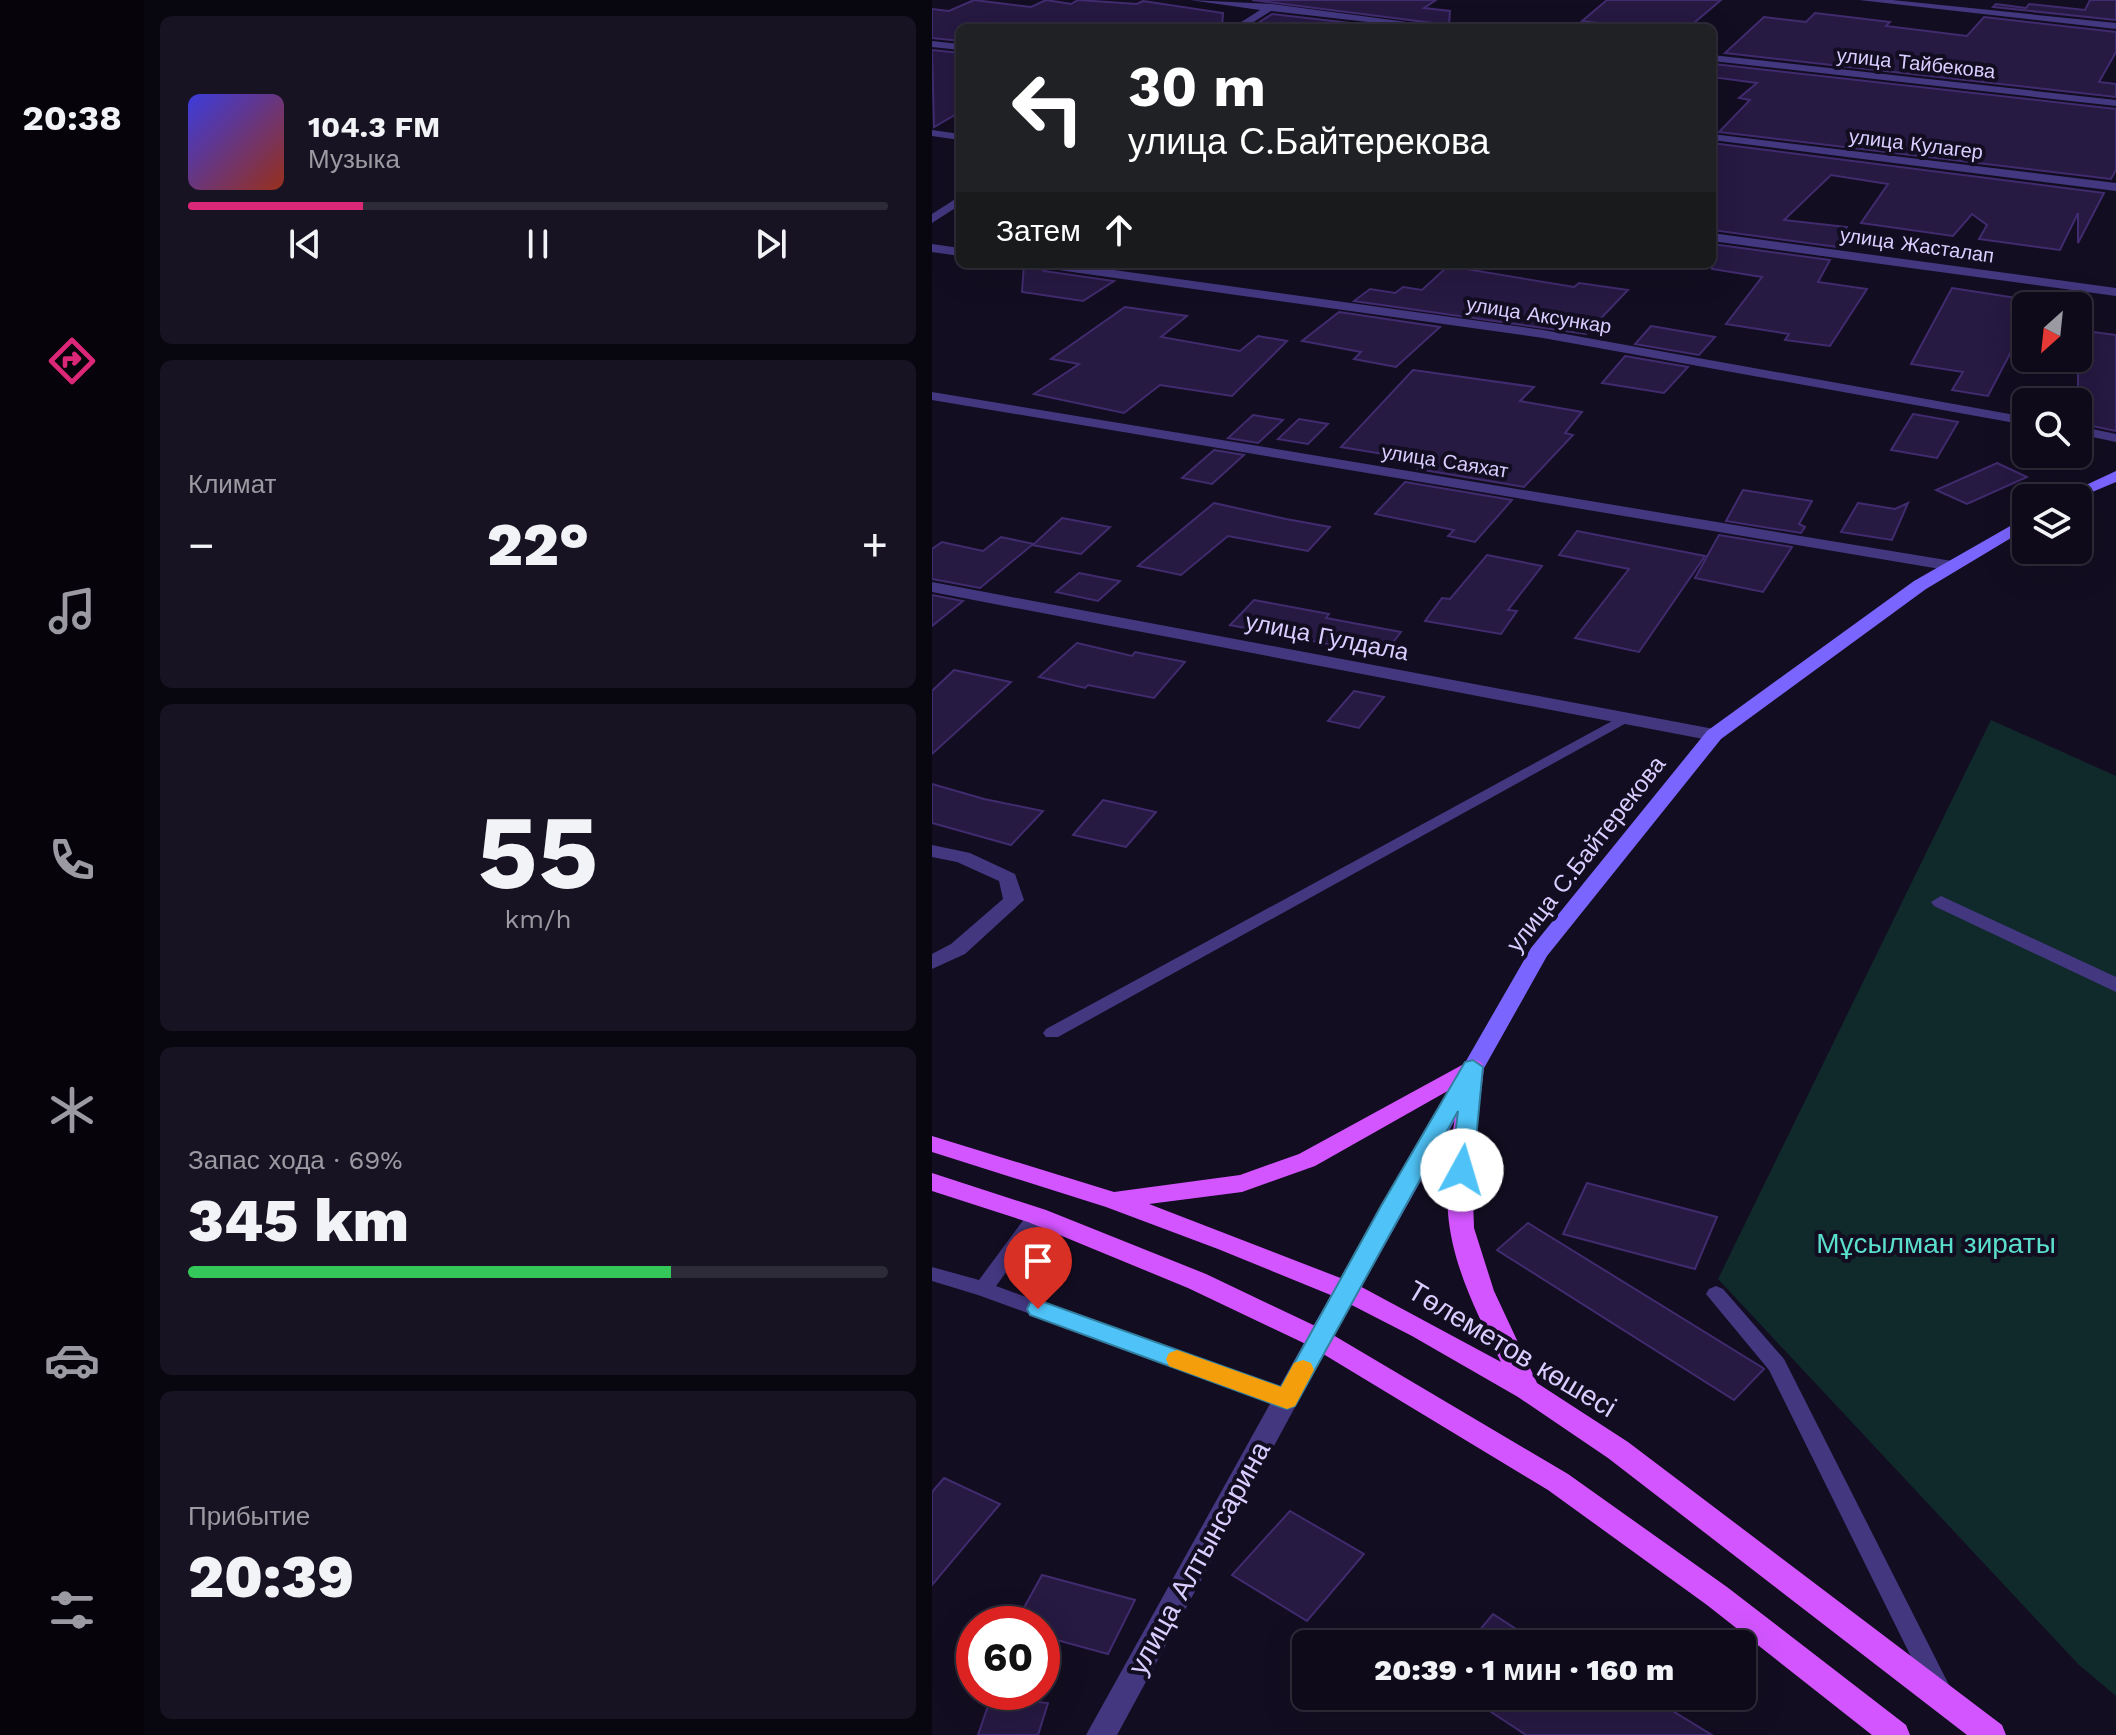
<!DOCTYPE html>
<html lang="ru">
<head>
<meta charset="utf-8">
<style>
  body { margin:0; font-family:"Work Sans",sans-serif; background:#171322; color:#f1f3f6; height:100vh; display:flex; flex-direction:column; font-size:30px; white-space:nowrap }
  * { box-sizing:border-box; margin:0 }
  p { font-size:26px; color:#9b9aa2 }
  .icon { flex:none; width:44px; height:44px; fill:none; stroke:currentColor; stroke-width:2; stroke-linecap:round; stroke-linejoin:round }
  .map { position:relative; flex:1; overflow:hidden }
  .panel { display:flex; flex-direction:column; gap:16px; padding:16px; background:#08060e; width:788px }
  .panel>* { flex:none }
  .hud { position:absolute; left:24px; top:24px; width:760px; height:244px; border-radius:12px; box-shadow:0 8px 32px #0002,0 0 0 2px #2e2b38; background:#202124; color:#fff; overflow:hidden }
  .needle { width:52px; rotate:207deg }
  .buttons { position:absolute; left:1080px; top:292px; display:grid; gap:16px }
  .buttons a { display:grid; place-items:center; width:80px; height:80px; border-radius:12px; background:#0e0a19; box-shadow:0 8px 32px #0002,0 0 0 2px #2e2b38; font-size:40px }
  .speed { position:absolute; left:24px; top:1606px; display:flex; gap:16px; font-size:40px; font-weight:700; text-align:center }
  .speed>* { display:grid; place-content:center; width:104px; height:104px; border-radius:50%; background:#0e0a19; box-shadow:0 8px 32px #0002,0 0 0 2px #2e2b38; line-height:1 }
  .speed .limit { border:12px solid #d22; background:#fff; color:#111 }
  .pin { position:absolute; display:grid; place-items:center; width:68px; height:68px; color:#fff; margin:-82px -34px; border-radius:50% 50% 50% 0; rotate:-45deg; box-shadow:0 0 8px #0007 }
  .pin .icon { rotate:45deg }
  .me { position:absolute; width:88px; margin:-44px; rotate:6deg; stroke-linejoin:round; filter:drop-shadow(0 0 6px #0008) }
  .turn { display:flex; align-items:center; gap:28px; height:168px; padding:0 40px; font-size:36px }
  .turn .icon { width:104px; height:104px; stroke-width:2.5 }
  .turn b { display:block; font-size:56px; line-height:68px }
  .then { display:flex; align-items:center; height:76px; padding:0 40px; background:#0003; gap:16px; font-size:30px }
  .big { font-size:60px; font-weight:800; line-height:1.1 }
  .panel .widget { flex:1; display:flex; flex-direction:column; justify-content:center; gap:12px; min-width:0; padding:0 28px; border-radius:12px; background:#171322 }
  .panel .dial { align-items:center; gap:0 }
  .dial b { font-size:104px; line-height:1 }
  .song { display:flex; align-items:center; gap:24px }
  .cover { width:96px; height:96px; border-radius:12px; background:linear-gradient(135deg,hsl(240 70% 55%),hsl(10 70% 35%)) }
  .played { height:8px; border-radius:4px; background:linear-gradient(90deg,#db2777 25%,#2e2b38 25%) }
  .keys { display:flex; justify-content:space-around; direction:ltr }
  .heat { display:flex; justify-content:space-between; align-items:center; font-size:44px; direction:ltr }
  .charge { height:12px; border-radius:6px; background:linear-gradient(90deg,#34c759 69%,#2e2b38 0) }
  .trip { position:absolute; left:360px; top:1630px; width:464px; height:80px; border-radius:12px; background:#0e0a19; box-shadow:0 8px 32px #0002,0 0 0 2px #2e2b38; font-weight:800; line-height:80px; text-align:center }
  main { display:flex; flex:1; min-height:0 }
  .menu { display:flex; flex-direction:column; width:144px; justify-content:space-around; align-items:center; background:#06040a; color:#9b9aa2 }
  .menu .icon { width:56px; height:56px }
  .menu .current { color:#db2777 }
  .menu b { font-size:36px; color:#f1f3f6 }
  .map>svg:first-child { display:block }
  .green { fill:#10292b }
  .building { fill:#261942; stroke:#402b6e; stroke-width:2 }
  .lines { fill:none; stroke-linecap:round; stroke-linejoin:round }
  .lane { fill:#433880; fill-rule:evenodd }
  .street { fill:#433880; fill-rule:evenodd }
  .secondary { fill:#7b65ff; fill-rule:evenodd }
  .primary { fill:#d355ff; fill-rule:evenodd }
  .route { fill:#4fc3f7; stroke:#337fa1; stroke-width:2 }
  .slow { fill:#f59e0b }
  .labels { text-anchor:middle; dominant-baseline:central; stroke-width:8; stroke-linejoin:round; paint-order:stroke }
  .far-street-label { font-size:20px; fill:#d9ceff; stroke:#130d21 }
  .street-label { font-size:24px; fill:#d9ceff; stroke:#130d21 }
  .near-park-label { font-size:28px; fill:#5adfcd; stroke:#130d21 }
  .near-street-label { font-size:28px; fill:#d9ceff; stroke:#130d21 }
</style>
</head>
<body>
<main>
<nav class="menu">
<b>20:38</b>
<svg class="icon current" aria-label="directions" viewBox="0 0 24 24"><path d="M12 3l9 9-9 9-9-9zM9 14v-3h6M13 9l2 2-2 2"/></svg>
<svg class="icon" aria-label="music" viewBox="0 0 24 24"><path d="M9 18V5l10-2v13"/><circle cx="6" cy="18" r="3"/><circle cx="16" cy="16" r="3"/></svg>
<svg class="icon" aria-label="phone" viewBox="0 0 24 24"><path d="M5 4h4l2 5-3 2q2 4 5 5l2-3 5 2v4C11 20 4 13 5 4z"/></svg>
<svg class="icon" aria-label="climate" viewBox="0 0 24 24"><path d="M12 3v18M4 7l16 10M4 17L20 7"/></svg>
<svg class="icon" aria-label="car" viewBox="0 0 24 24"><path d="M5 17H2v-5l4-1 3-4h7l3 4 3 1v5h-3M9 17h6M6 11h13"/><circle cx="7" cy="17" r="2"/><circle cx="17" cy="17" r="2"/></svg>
<svg class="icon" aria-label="filters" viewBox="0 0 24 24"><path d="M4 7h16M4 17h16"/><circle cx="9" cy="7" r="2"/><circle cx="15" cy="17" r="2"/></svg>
</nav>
<section class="panel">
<div class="widget">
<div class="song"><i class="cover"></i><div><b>104.3 FM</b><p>Музыка</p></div></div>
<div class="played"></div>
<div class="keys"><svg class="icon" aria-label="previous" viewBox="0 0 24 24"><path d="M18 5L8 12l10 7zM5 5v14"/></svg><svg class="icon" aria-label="pause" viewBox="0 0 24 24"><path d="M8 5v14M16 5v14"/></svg><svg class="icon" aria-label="next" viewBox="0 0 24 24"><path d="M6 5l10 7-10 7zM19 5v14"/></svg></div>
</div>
<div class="widget"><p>Климат</p>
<div class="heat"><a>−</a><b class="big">22°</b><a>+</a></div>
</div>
<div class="widget dial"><b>55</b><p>km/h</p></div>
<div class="widget"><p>Запас хода · 69%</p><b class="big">345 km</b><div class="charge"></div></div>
<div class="widget"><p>Прибытие</p><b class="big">20:39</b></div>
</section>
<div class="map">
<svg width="1184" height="1735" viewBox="0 0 1184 1735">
  <rect width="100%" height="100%" fill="#130d21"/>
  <polygon class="green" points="1059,720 1184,776 1184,1696 1146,1664 786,1279"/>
  <g class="building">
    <polygon points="42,0 99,7 114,0 139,4 146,0 205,4 211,1 291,13 290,28 28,28 28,41 0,38 0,9 17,11"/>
    <polygon points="320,0 504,0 492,8 518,11 517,25"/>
    <polygon points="675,0 789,0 756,28 705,28 650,21"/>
    <polygon points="1158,0 1184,0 1184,20 1061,7 1064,4 1094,8 1097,4 1153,10"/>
    <polygon points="883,13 958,22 954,26 1035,36 1052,17 1184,32 1184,52 1167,82 1184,84 1184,97 793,53 832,17 874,22"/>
    <polygon points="340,14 462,28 318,28"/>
    <polygon points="0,50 28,53 28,112 2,127"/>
    <polygon points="782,64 1184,109 1184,170 1179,179 787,132 818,100 807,98 825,83 780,77"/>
    <polygon points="780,143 1172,193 1146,243 1146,213 1128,250 1047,239 1055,225 1040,214 1021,236 929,223 956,184 899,175 852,220 915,227 905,247 780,230"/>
    <polygon points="780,244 898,260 886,282 935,289 898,346 853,340 857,334 794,324 830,277 780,269"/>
    <polygon points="92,264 103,264 112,271 182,281 151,301 90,292"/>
    <polygon points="516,266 642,287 647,283 696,290 654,334 422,301 438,289 463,293 471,287 490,290"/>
    <polygon points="1020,288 1104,301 1102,306 1094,306 1094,323 1056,396 1020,390 1031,372 979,364"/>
    <polygon points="193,307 255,316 229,337 308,351 326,336 355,341 300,396 228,385 192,413 102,394 147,364 119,359"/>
    <polygon points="407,312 508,327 464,367 422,359 429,352 370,341"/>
    <polygon points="719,326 783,337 767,355 703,344"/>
    <polygon points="1146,330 1184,335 1184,431 1146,423"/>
    <polygon points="693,356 756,367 732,393 670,383"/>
    <polygon points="481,370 602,387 588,401 650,412 633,433 641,435 592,487 486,469 493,461 409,447"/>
    <polygon points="981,414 1026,422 1005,458 959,450"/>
    <polygon points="321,415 351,420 326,443 296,438"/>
    <polygon points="367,419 396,424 376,444 346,439"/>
    <polygon points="282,450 312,455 280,484 250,478"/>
    <polygon points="1065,463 1095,477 1035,504 1004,490"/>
    <polygon points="473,482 580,500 543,542 516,536 522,530 443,514"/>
    <polygon points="811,490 880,501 867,524 873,527 869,533 794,521"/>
    <polygon points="282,503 354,519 398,527 376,551 296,536 249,575 206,566"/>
    <polygon points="926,503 963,509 976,503 960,540 909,532"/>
    <polygon points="130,518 178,527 149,554 100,545 48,588 0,579 0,549 10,542 51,551 69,537 102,544"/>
    <polygon points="645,531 773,556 707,652 643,638 697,569 627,555"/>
    <polygon points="787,535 860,547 831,592 763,578"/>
    <polygon points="555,555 610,566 576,610 585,611 569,634 493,621 510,598 518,599"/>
    <polygon points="147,573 188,581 166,601 124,592"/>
    <polygon points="0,595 31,601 0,626"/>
    <polygon points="322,600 397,614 394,618 469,632 451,655 298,625"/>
    <polygon points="145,643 200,656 203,652 253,662 222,698 156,685 153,688 107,677"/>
    <polygon points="22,670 79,682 0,754 0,691"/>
    <polygon points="422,691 452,697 427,728 396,721"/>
    <polygon points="0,784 52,799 111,811 79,845 0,823"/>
    <polygon points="171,800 224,812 194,847 141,835"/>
    <polygon points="655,1183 785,1217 763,1269 631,1234"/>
    <polygon points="596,1223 831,1368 832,1369 802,1400 565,1250"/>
    <polygon points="12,1478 68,1504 0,1585 0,1492"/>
    <polygon points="358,1511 432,1554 375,1621 300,1575"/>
    <polygon points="110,1575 203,1600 176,1654 110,1636 110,1624 83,1624"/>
    <polygon points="561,1614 607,1644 536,1644"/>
    <polygon points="535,1696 716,1696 780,1735 594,1735"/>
    <polygon points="59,1697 116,1703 106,1735 46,1735"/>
  </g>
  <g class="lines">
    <g class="lane">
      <polygon points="693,714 700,718 698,721 126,1037 114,1037 111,1033 114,1029"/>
      <polygon points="105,1209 112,1211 115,1216 64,1286 362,1393 366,1399 362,1405 355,1407 348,1405 46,1295 0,1281 0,1267 47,1280 98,1211"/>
      <polygon points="784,1286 791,1289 852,1359 1015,1681 1019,1689 1015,1697 1007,1700 999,1697 837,1370 774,1294 777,1289"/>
    </g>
    <g class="street">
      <polygon points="258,0 340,4 520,28 489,28 339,11 312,28 300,28 328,10"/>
      <polygon points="927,0 960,0 1184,23 1184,29"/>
      <polygon points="0,41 28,44 28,50 0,47"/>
      <polygon points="780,55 1184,100 1184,106 780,61"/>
      <polygon points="0,130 28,134 28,140 0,136"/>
      <polygon points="780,134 1184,183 1184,191 780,140"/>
      <polygon points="28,196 28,205 0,223 0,214"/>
      <polygon points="780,233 1184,288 1184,296 780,241"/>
      <polygon points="0,244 28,248 28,256 0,252"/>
      <polygon points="106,264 139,264 611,330 1094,417 1094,425 611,338 112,268"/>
      <polygon points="0,392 1020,561 1028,566 1020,571 0,400"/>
      <polygon points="1146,426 1184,434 1184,442 1146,434"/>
      <polygon points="0,582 782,729 791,735 782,741 0,592"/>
      <polygon points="0,845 38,853 83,874 92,900 33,954 0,969 0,954 19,944 71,899 67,881 25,862 0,857"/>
      <polygon points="1009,896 1184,977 1184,992 1002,906 999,902"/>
      <polygon points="387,1329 396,1332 400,1339 185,1735 154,1735 378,1332"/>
    </g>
    <g class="secondary">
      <polygon points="1184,471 1184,482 1146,498 1126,498"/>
      <polygon points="1094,517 1094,529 994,589 789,739 615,956 396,1346 387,1349 378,1346 374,1339 378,1332 599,948 775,731 982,581"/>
    </g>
    <g class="primary">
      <path d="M 541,1059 L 549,1062 L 552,1067 L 540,1170 L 542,1228 L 562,1291 L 605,1383 L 696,1442 L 1070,1725 L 1074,1735 L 1035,1735 L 676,1458 L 586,1397 L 480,1336 L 406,1298 L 286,1249 L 174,1207 L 0,1152 L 0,1136 L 182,1192 L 308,1175 L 367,1154 ZM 528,1084 C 522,1126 513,1170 516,1213 C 520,1265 546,1316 569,1362 L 424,1284 L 217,1204 L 310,1192 L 383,1166 Z"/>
      <polygon points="0,1173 114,1210 274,1274 396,1332 636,1474 795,1587 974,1725 978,1735 940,1735 775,1605 616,1490 378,1346 256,1288 96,1222 0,1191"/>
    </g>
  </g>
  <polygon class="route" points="541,1060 551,1067 541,1170 537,1176 522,1176 519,1170 526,1111 363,1406 355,1409 346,1406 98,1315 95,1309 98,1303 106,1300 349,1387 449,1206 533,1062"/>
  <polygon class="slow" points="245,1350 349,1387 362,1363 371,1360 379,1363 382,1370 363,1406 355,1409 237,1366 234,1359 237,1353"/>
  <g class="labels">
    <g class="far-street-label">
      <text transform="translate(984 63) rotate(6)">улица Тайбекова</text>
      <text transform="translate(984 144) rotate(7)">улица Кулагер</text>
      <text transform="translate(985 245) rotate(8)">улица Жасталап</text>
      <text transform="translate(607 315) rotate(9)">улица Аксункар</text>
      <text transform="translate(513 461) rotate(9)">улица Саяхат</text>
    </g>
    <g class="street-label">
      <text transform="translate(395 637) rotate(11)">улица Гулдала</text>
      <text transform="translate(654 854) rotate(-52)">улица С.Байтерекова</text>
    </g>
    <g class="near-park-label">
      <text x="1004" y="1243">Мұсылман зираты</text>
    </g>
    <g class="near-street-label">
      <text transform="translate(580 1349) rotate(31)">Төлеметов көшесі</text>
      <text transform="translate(267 1558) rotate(-61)">улица Алтынсарина</text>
    </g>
  </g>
</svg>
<div class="buttons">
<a><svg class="needle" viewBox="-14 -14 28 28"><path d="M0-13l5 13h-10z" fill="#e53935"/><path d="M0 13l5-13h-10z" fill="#9b9aa2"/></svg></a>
<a><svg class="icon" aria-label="search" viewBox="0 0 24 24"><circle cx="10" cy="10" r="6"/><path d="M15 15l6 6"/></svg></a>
<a><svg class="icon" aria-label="layers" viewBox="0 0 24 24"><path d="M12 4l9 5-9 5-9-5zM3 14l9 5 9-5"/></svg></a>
</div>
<div class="speed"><div class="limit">60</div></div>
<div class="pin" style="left:106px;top:1309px;background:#d93025"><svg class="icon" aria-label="arrive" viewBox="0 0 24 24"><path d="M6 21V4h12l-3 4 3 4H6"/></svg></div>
<svg class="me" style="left:530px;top:1170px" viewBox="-20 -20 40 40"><circle r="19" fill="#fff"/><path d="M0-13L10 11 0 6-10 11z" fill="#4fc3f7"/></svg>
<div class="trip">20:39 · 1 мин · 160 m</div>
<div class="hud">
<div class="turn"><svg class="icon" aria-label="left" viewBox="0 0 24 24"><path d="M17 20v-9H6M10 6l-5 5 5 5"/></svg><div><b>30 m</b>улица С.Байтерекова</div></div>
<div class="then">Затем<svg class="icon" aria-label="ahead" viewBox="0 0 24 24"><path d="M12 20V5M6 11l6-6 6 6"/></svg></div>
</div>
</div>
</main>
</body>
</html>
